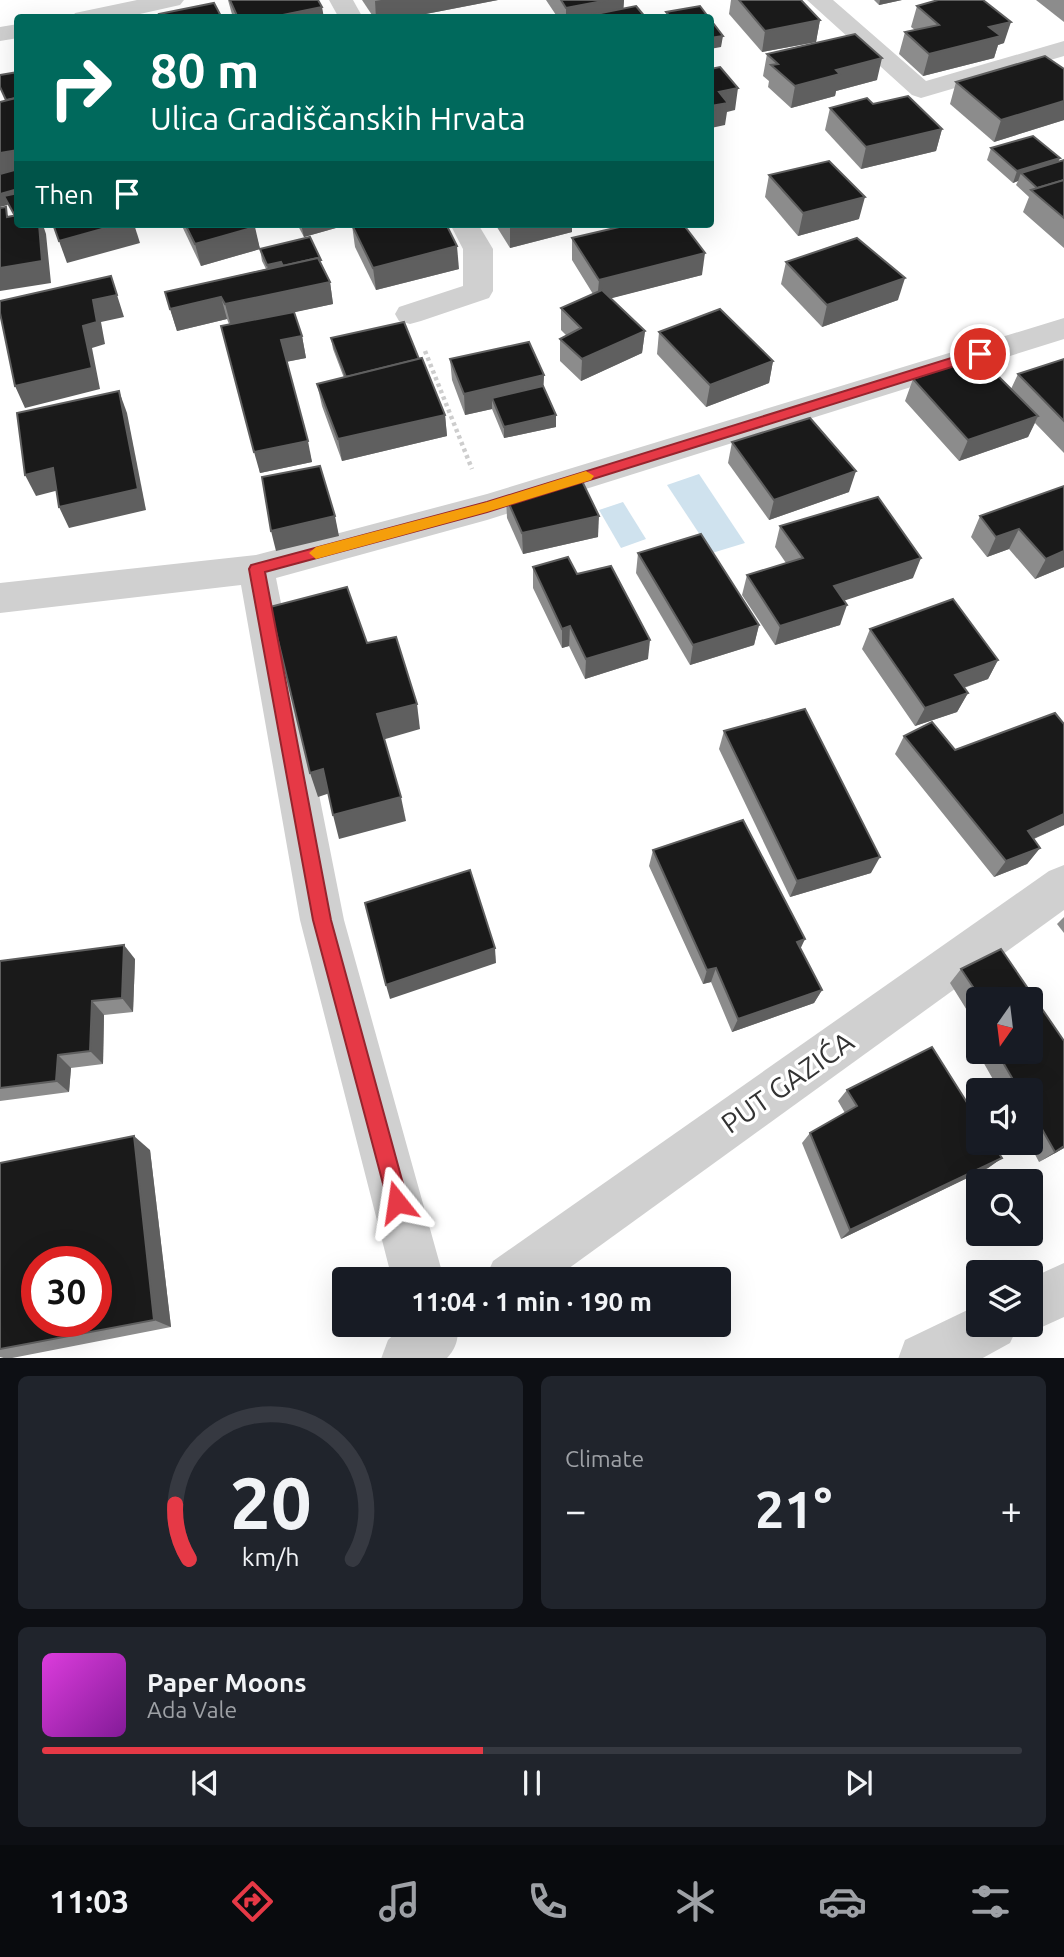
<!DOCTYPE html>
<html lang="en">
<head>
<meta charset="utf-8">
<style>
  body { margin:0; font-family:Ubuntu,sans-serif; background:#20242c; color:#f1f3f6; height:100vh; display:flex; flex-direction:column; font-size:26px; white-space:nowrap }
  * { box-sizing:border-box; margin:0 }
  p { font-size:23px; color:#9ea1a6 }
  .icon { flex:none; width:38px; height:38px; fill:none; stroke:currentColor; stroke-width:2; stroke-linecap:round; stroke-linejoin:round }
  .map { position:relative; height:1358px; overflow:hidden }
  .drawer { display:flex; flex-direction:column; gap:18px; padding:18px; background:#0d0f14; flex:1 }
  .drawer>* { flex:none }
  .guide { position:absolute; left:14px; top:14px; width:700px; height:214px; border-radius:7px; box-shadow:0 7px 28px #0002; background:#00695c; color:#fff; overflow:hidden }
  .needle { width:46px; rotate:194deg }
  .tools { position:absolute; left:966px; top:987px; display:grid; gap:14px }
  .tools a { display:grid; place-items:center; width:77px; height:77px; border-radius:7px; background:#171b24; box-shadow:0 7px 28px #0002; font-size:35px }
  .speed { position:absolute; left:21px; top:1246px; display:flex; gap:14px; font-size:35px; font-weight:700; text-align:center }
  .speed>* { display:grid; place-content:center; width:91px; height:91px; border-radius:50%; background:#171b24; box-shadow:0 7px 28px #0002; line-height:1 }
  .speed .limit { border:10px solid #d22; background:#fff; color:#111 }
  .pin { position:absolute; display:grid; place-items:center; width:60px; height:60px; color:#fff; margin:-30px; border:4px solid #fff; border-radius:50%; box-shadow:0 2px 7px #0007 }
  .me { position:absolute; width:77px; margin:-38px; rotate:345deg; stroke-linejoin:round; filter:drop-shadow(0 0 5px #0008) }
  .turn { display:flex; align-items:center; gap:24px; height:147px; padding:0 21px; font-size:32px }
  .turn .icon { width:91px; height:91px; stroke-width:2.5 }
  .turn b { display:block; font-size:49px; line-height:60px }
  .then { display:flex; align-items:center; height:66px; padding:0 21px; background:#0003; gap:14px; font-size:26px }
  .big { font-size:52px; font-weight:600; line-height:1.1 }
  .drawer .card { flex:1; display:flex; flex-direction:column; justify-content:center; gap:10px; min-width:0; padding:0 24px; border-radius:10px; background:#20242c }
  .drawer .dial { align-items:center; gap:0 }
  .dial svg { height:182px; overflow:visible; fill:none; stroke:#363941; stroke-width:7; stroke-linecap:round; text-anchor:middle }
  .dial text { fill:#f1f3f6; stroke:none }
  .song { display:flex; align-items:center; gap:21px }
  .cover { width:84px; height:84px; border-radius:10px; background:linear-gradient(135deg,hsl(300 70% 55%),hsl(290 70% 35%)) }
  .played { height:7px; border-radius:4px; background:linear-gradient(90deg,#e63946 45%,#363941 45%) }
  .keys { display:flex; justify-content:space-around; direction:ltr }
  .heat { display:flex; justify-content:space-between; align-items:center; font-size:38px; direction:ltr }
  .drawer .tiles { flex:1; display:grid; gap:18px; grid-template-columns:1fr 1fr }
  .card:last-child { grid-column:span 2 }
  .trip { position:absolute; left:332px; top:1267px; width:399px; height:70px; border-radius:7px; background:#171b24; box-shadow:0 7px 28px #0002; font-weight:600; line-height:70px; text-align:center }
  .tabs { display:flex; height:112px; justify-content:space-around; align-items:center; background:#090b0e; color:#9ea1a6 }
  .tabs .icon { width:49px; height:49px }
  .tabs .active { color:#e63946 }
  .tabs b { font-size:32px; color:#f1f3f6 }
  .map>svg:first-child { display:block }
  .water { fill:#cfe2ee }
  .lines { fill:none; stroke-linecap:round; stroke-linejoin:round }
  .path { stroke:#cdcdcd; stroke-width:4.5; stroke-dasharray:3.5 3.5; stroke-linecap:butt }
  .minor { fill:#d0d0d0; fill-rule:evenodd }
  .tertiary { fill:#d0d0d0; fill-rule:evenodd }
  .wall { fill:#8c8c8c }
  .shaded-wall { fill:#5f5f5f }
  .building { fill:#1a1a1a; stroke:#5f5f5f; stroke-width:2; fill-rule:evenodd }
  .route { fill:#e63946; stroke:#96252e; stroke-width:2 }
  .slow { fill:#f59e0b }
  .labels { text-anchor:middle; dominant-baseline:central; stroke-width:7; stroke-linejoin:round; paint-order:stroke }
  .near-street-label { font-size:28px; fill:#333; stroke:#fff }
</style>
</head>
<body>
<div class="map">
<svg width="1064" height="1359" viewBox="0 0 1064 1359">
  <rect width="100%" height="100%" fill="#fff"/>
  <g class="water">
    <polygon points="699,474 745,543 712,553 667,485"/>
    <polygon points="623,502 646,539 621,548 599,510"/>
  </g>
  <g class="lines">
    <polyline class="path" points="425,351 472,469"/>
    <g class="minor">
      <polygon points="137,0 184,0 180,5 122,18 72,18 75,13"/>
      <polygon points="329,0 353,0 363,18 339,18"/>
      <polygon points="807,0 833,0 926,81 1064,41 1064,56 921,98 912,95"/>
      <polygon points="18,24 18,38 0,41 0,27"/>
      <polygon points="450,224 478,224 493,249 493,291 489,298 421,321 410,324 399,321 395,314 399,307 463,286 463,249"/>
      <polygon points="1064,318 1064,339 487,520 276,578 344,920 444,1279 392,1279 300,920 241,585 0,613 0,583 256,555 487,494"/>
      <polygon points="1064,865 1064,910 554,1279 485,1279 493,1261 1049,871"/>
      <path d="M 404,1325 L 456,1325 C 460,1337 456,1349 446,1359 L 381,1359 L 388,1340 Z"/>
    </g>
    <polygon class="tertiary" points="1064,1263 1064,1317 1031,1332 1018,1326 1010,1343 981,1359 898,1359 905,1340 978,1305 978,1325 1031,1325 1031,1278"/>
  </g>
  <g class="wall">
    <polygon points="228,0 318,0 324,18 233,18"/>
    <polygon points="362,0 498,0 405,18 374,18"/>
    <polygon points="546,0 624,0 623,8 646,18 558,18"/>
    <polygon points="731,0 801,0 820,20 816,42 762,52 729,14"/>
    <polygon points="874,0 902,0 879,5"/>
    <polygon points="1036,0 1064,0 1064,22"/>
    <polygon points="917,6 1004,43 998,45 994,58 923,76 899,54 905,32 915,30 911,27"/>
    <polygon points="767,54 877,80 836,91 835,96 791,108 768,87 769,81 763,76"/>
    <polygon points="1064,69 1064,120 994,142 950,104 956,82"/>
    <polygon points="873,104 942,129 936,151 861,169 825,130 830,108"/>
    <polygon points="991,148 1059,161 1064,160 1064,248 1023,212 1029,197 1016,185 1018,181 1013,183 987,160"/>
    <polygon points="769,175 859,219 798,236 765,197"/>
    <polygon points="181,224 253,224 260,249 201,266"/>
    <polygon points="297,224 350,224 304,237"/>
    <polygon points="495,224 583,224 572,227 572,232 510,248"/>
    <polygon points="352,225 459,269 376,290 355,247"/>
    <polygon points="572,238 702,275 611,298 645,331 642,353 581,381 560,361 560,339 567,336 561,330 561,308 593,294 572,260"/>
    <polygon points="260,249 323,267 330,282 333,304 294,312 302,336 306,358 286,362 312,462 260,473 229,324 227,319 177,331 165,292 266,269 262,261"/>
    <polygon points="786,262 898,300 822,327 781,284"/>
    <polygon points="659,332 773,361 769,383 706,407 657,354"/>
    <polygon points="331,338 419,359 445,415 447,436 342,461 322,406 317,384 344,378 333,349"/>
    <polygon points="450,359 544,375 543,386 556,415 556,427 504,438 492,409 465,415 452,380"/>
    <polygon points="1064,359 1064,453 1035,423 1028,437 959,461 905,401 913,379 1011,389 1018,374"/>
    <polygon points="732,442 849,492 769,520 728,463"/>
    <polygon points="1064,486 1064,567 1035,579 1009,549 987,557 971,537 980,516"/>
    <polygon points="506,497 598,537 523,554 507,518"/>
    <polygon points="780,526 913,578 844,600 840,625 775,645 742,595 747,575 786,563 775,547"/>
    <polygon points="638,553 759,625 754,645 690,665 636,573"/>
    <polygon points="533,567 577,574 648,659 585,679 569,646 562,648 533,588"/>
    <polygon points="870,629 998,660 988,679 964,688 968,693 957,712 915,726 862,649"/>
    <polygon points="1064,724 1064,825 1034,839 1040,848 1027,864 994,877 895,754 904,736 955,750"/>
    <polygon points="724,731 871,873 790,897 719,749"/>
    <polygon points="653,850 800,949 822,990 814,1003 732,1032 711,982 703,984 649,866"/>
    <polygon points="1064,917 1064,933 1057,924"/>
    <polygon points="1001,949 1064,1041 1064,1148 1039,1162 1029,1143 1031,1143 1031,1090 999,1090 973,1044 978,1039 978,1052 1031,1052 1031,999 978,999 978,1028 950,983 961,969"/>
    <polygon points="135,959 133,1012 104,1015 103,1064 71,1068 69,1092 0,1101 0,961"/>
    <polygon points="847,1090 1002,1158 988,1168 841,1239 802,1143 810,1133 845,1113 838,1101"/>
    <polygon points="150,1150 171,1327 7,1359 0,1357 0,1163"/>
  </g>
  <g class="shaded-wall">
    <polygon points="381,0 498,0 405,18 376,18 375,1"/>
    <polygon points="608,0 624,0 623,18 581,17 566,18 566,8"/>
    <polygon points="880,0 902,0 879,5"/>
    <polygon points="322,7 324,18 268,18"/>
    <polygon points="820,20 816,42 762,52 765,31"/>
    <polygon points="1011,22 1004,43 998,45 994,58 923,76 929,54 989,27"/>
    <polygon points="723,36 721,47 710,49 710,38"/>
    <polygon points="882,58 877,80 836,91 835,96 791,108 795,86 836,70"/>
    <polygon points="738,88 735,110 727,112 725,125 711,128 710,132 711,106 719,92"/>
    <polygon points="1064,101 1064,120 994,142 1001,120"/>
    <polygon points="942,129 936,151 861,169 866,147"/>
    <polygon points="18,150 18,174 0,178 0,153"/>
    <polygon points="1060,158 1055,169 1021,173 1018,181 1013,183 1017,171"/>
    <polygon points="18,189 18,202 4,196 8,205 0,207 0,194"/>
    <polygon points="865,197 859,219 798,236 803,213"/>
    <polygon points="18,224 52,224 53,226 44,228 46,234 51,283 0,291 0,268"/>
    <polygon points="120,224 134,224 140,243 67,263 59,241"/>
    <polygon points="301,224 350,224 304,237"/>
    <polygon points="518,224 583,224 572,227 572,232 510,248 510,226"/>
    <polygon points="255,227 260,249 201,266 195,244"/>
    <polygon points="457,246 459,269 376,290 373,268"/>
    <polygon points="705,253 702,275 597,302 599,280"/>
    <polygon points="281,262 283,273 269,277 267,265"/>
    <polygon points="111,276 124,317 101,322 105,344 92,348 100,389 25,408 15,386 83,326 93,300"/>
    <polygon points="905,278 898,300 822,327 827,305"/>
    <polygon points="330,282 333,304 231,326 225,304"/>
    <polygon points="221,297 227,319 177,331 170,309"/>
    <polygon points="645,331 642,353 581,381 582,359"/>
    <polygon points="302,336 306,358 285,362 281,340"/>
    <polygon points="773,361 769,383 706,407 710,385"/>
    <polygon points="544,375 543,397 492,398 492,409 465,415 464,394"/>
    <polygon points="119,391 127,413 146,510 69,528 59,507"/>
    <polygon points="445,415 447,436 342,461 338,439"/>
    <polygon points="556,415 556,427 504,438 504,427"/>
    <polygon points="1038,416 1028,437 959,461 968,440"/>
    <polygon points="308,441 312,462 260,473 254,452"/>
    <polygon points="53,468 63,489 36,496 25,475"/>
    <polygon points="856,471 849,492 769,520 774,500"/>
    <polygon points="335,516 339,536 276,551 271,531"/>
    <polygon points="599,516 598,537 523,554 522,533"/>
    <polygon points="1019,529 1009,549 987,557 996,537"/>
    <polygon points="1064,551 1064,567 1035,579 1046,559"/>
    <polygon points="921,558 913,578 828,606 834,586"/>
    <polygon points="847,605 840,625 775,645 780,626"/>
    <polygon points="759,625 754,645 690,665 693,645"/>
    <polygon points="570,626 569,646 562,648 562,629"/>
    <polygon points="650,640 648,659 585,679 586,659"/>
    <polygon points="998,660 988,679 945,694 955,675"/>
    <polygon points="968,693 957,712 915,726 925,708"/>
    <polygon points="417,704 420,729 382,740 377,714"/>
    <polygon points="323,769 330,793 318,797 310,773"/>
    <polygon points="401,797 406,821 339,839 333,815"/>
    <polygon points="1064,814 1064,825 1015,847 1028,831"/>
    <polygon points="1040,848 1027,864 994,877 1006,861"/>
    <polygon points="880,857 871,873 790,897 797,881"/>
    <polygon points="805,939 798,954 797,942"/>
    <polygon points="124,945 135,959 133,1012 122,998"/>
    <polygon points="495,948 496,963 390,999 386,985"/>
    <polygon points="716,968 711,982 703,984 707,970"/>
    <polygon points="822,990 814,1003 732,1032 738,1019"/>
    <polygon points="92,1001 104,1015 103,1064 90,1051"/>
    <polygon points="58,1055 71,1068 69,1092 56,1081"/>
    <polygon points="134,1136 150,1150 171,1327 154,1320"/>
    <polygon points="1064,1146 1064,1148 1039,1162 1055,1152"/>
    <polygon points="1002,1158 988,1168 841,1239 850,1230"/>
  </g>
  <g class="building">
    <polygon points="230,0 318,0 322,7 268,18 238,18"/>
    <polygon points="561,0 608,0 566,8"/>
    <polygon points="739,0 801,0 820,20 765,31"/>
    <polygon points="938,0 983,0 1011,22 989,27 1001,36 929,54 905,32 939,25 917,6"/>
    <polygon points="214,3 222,18 161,18 159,14"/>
    <polygon points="636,6 646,18 581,17"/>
    <polygon points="700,6 709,18 671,18 666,12"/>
    <polygon points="710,19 723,36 710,38"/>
    <polygon points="855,34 882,58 836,70 840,74 795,86 771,65 778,64 767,54"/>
    <polygon points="1045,56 1064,69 1064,101 1001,120 956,82"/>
    <polygon points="720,67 738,88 719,92 728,103 711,106 714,110 710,111 710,69"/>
    <polygon points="18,72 18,104 16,98 6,100 0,87 0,75"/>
    <polygon points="908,96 942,129 866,147 830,108 867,98 873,104"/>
    <polygon points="16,98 18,104 18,150 0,153 0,102"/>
    <polygon points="1033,136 1060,158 1017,171 991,148"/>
    <polygon points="1064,160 1064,180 1037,188 1021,173"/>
    <polygon points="829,161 865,197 803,213 769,175"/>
    <polygon points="18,169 18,189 0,194 0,174"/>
    <polygon points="1064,180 1064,218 1031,190"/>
    <polygon points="18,193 18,215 15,216 4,196"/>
    <polygon points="6,207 7,217 18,215 18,224 39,224 42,261 0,268 0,208"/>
    <polygon points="53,224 120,224 59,241"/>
    <polygon points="185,224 253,224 255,227 195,244"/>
    <polygon points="356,224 446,224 457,246 373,268 352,225"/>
    <polygon points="632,224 683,224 705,253 599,280 572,238"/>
    <polygon points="310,237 321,260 319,260 318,258 283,266 281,262 267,265 260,249"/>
    <polygon points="857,238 905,278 827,305 786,262"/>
    <polygon points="318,258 330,282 225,304 221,297 170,309 165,292"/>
    <polygon points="111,276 117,295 93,300 97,322 83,326 92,368 15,386 0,313 0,301"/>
    <polygon points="602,290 645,331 582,359 560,339 581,328 561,308"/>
    <polygon points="720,309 773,361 710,385 659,332"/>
    <polygon points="294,312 302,336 281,340 308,441 254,452 221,326"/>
    <polygon points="404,322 419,359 346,377 331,338"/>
    <polygon points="529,342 544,375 464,394 450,359"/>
    <polygon points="978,356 1038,416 968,440 913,379"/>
    <polygon points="422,358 445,415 338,439 317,384"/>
    <polygon points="1064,359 1064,421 1018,374"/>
    <polygon points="543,386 556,415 504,427 492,398"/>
    <polygon points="119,391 138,489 59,507 53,468 25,475 17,413"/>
    <polygon points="810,418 856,471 774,500 732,442"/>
    <polygon points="320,466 335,516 271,531 262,477"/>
    <polygon points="581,479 599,516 522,533 506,497"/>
    <polygon points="1064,486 1064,551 1046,559 1019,529 996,537 980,516"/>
    <polygon points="878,497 921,558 834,586 847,605 780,626 747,575 803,558 780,526"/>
    <polygon points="701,534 759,625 693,645 638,553"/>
    <polygon points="568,557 577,574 611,566 650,640 586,659 570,626 562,629 533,567"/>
    <polygon points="347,587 367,643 396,637 417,704 377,714 401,797 333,815 323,769 310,773 270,607"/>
    <polygon points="953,599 998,660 955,675 968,693 925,708 870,629"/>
    <polygon points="805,709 880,857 797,881 724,731"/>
    <polygon points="1055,713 1064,724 1064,814 1028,831 1040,848 1006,861 904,736 932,722 955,750"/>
    <polygon points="743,820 805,939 797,942 822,990 738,1019 716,968 707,970 653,850"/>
    <polygon points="470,870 495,948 386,985 365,903"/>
    <polygon points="124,945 122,998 92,1001 90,1051 58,1055 56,1081 0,1088 0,961"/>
    <polygon points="1001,949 1064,1041 1064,1146 1055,1152 1031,1110 1031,1090 1019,1090 997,1052 1031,1052 1031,999 981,999 961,969"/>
    <polygon points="932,1047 978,1120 978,1143 992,1143 1002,1158 850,1230 810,1133 857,1106 847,1090"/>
    <path d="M 134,1136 L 154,1320 L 0,1349 L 0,1163 ZM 37,1262 L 96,1262 L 96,1321 L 37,1321 Z"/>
  </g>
  <polygon class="route" points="980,349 986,354 984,357 487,512 265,572 331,920 408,1202 405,1210 397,1213 390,1210 313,920 249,569 251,565 487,502"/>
  <polygon class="slow" points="586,471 594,476 591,480 487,512 316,559 309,553 316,547 487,502"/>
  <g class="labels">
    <g class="near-street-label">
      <text transform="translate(787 1082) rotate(-35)">PUT GAZIĆA</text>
    </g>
  </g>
</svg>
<div class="tools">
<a><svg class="needle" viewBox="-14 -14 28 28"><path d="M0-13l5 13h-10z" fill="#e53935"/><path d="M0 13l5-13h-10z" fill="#9ea1a6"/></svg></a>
<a><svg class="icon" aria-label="sound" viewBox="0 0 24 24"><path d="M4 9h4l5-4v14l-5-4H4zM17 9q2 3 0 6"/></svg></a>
<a><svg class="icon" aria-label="search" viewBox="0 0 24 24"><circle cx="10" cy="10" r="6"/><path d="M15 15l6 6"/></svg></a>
<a><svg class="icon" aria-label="layers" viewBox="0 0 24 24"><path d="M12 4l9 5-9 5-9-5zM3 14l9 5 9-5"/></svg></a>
</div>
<div class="speed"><div class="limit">30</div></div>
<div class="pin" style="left:980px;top:354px;background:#d93025"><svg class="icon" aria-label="arrive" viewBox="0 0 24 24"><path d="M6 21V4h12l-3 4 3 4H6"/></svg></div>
<svg class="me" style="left:397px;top:1202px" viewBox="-20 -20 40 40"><path d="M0-17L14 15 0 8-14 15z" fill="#e63946" stroke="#fff" stroke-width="4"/></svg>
<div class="trip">11:04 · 1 min · 190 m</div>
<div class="guide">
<div class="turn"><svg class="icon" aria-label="right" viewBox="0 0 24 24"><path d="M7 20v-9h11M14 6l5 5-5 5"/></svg><div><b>80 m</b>Ulica Gradiščanskih Hrvata</div></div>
<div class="then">Then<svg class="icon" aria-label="arrive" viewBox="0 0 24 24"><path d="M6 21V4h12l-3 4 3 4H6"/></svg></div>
</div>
</div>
<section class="drawer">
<div class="tiles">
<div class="card dial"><svg viewBox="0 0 100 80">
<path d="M14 69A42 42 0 1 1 86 69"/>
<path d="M14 69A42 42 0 0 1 8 45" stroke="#e63946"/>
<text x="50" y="56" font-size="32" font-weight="700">20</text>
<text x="50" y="72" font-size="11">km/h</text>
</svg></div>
<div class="card"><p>Climate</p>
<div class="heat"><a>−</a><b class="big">21°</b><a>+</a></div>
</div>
<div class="card">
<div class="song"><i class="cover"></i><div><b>Paper Moons</b><p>Ada Vale</p></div></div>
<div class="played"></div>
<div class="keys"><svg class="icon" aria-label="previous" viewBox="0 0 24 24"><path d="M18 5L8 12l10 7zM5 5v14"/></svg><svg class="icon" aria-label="pause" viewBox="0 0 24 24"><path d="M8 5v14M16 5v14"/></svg><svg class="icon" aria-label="next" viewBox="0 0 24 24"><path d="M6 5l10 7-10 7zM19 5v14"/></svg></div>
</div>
</div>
</section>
<nav class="tabs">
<b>11:03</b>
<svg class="icon active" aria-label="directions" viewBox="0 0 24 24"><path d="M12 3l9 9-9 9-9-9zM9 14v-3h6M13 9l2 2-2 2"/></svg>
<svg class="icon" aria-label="music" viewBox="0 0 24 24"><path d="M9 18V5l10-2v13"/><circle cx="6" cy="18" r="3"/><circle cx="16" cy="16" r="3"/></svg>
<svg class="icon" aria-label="phone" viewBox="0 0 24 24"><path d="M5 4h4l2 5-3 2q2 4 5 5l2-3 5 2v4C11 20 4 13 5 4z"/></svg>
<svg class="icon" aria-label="climate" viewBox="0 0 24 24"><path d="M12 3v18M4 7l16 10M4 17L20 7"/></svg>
<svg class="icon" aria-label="car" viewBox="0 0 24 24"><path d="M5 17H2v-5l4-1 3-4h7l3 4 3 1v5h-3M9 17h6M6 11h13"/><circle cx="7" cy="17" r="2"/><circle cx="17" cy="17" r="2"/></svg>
<svg class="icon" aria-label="filters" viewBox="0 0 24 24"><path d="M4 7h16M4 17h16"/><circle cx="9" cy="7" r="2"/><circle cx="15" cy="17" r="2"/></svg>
</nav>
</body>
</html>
